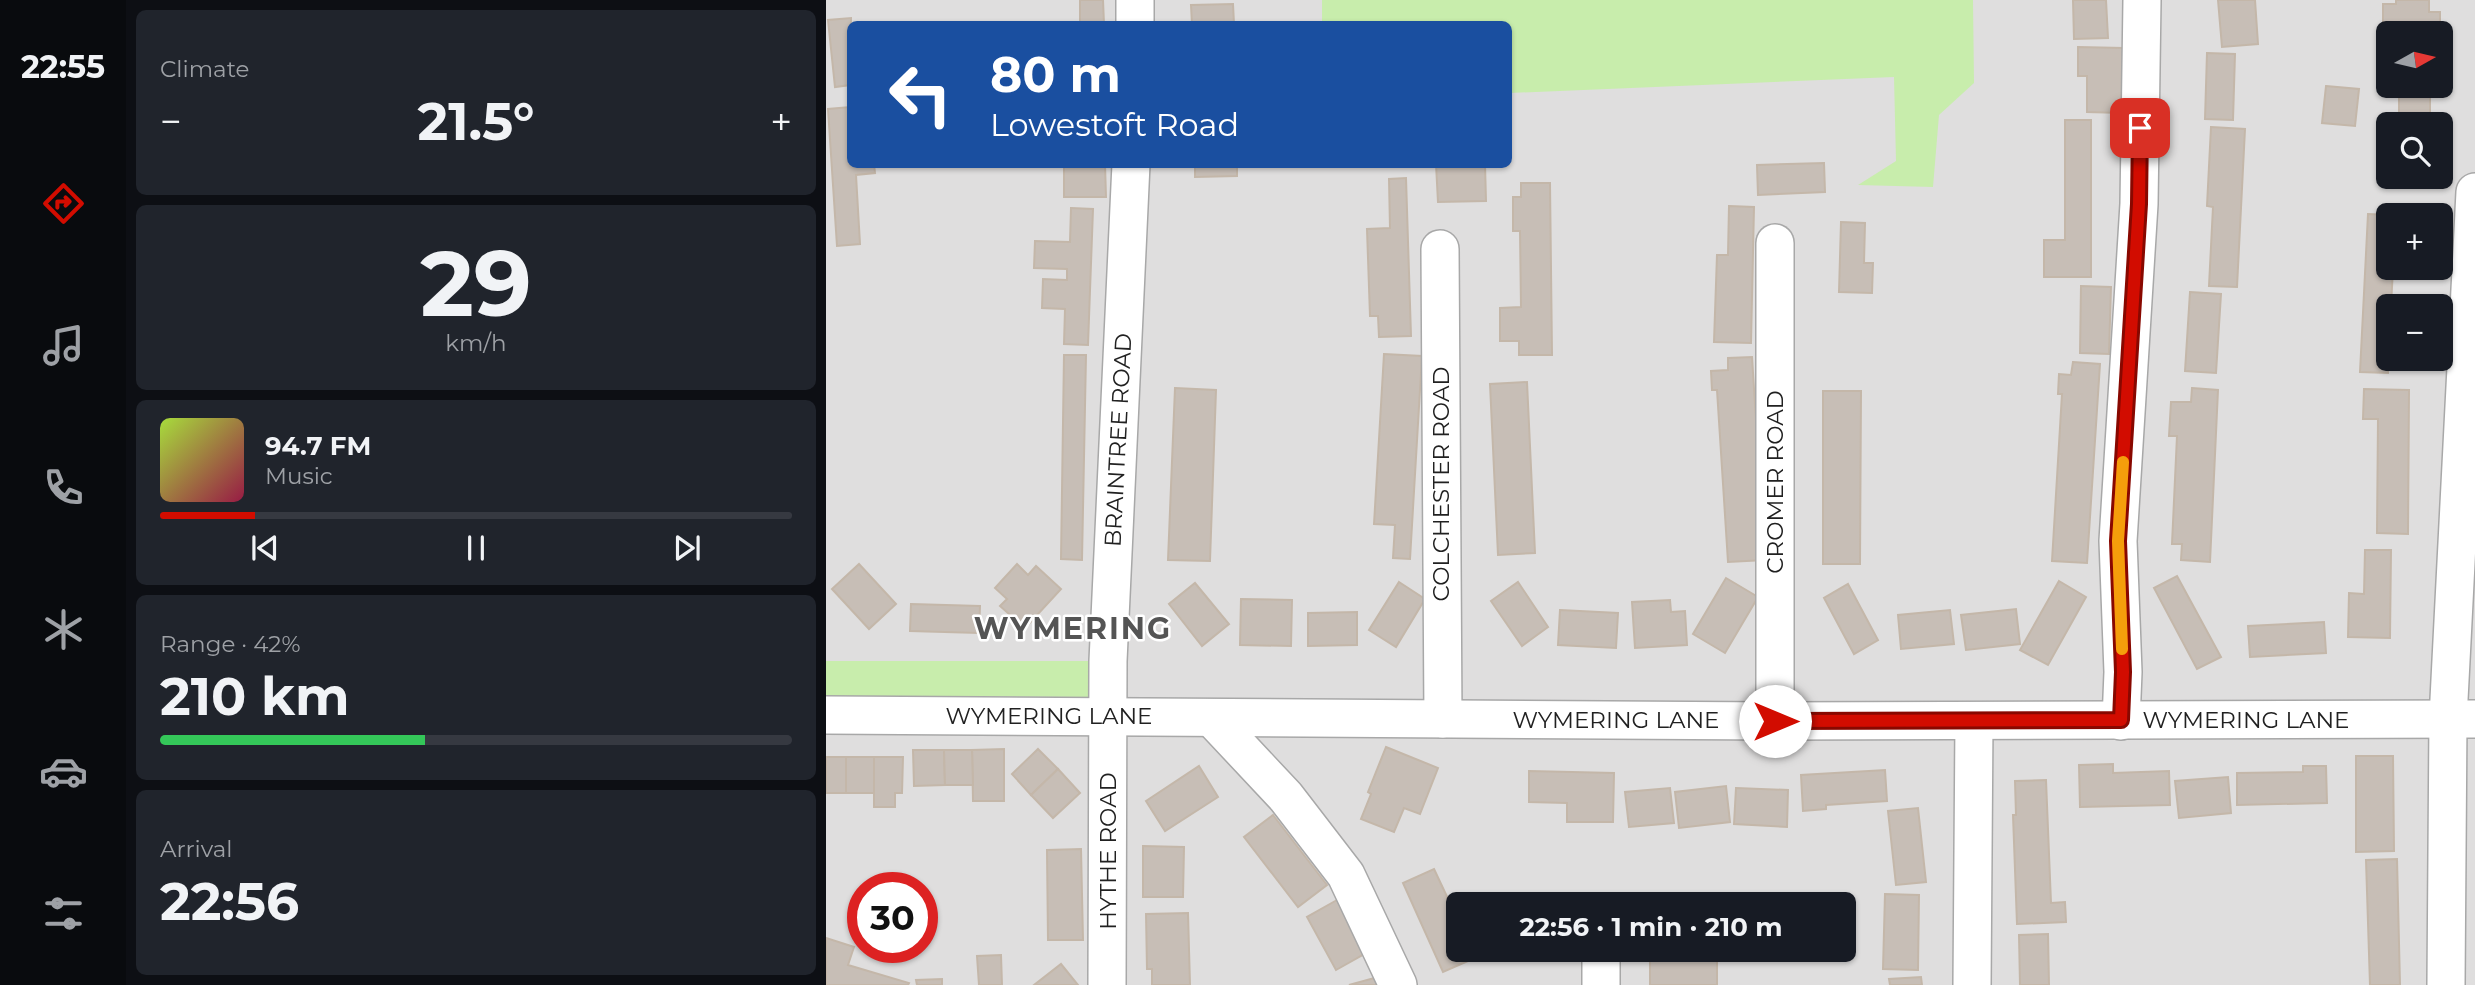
<!DOCTYPE html>
<html lang="en">
<head>
<meta charset="utf-8">
<style>
  body { margin:0; font-family:Montserrat,sans-serif; background:#20242c; color:#f1f3f6; height:100vh; display:flex; flex-direction:column; font-size:26px; white-space:nowrap }
  * { box-sizing:border-box; margin:0 }
  p { font-size:23px; color:#9ea1a6 }
  .icon { flex:none; width:38px; height:38px; fill:none; stroke:currentColor; stroke-width:2; stroke-linecap:round; stroke-linejoin:round }
  .map { position:relative; flex:1; overflow:hidden }
  .details { display:flex; flex-direction:column; gap:10px; padding:10px; background:#0d0f14; width:700px }
  .details>* { flex:none }
  .guide { position:absolute; left:21px; top:21px; width:665px; height:147px; border-radius:10px; box-shadow:0 2px 5px #0004; background:#1a4fa0; color:#fff; overflow:hidden }
  .needle { width:46px; rotate:82deg }
  .buttons { position:absolute; left:1550px; top:21px; display:grid; gap:14px }
  .buttons a { display:grid; place-items:center; width:77px; height:77px; border-radius:10px; background:#171b24; box-shadow:0 2px 5px #0004; font-size:35px }
  .speed { position:absolute; left:21px; top:872px; display:flex; gap:14px; font-size:35px; font-weight:700; text-align:center }
  .speed>* { display:grid; place-content:center; width:91px; height:91px; border-radius:50%; background:#171b24; box-shadow:0 2px 5px #0004; line-height:1 }
  .speed .limit { border:10px solid #d22; background:#fff; color:#111 }
  .pin { position:absolute; display:grid; place-items:center; width:60px; height:60px; color:#fff; margin:-30px; border-radius:14px; box-shadow:0 4px 10px #0006 }
  .me { position:absolute; width:77px; margin:-38px; rotate:90deg; stroke-linejoin:round; filter:drop-shadow(0 0 5px #0008) }
  .turn { display:flex; align-items:center; gap:24px; height:147px; padding:0 28px; font-size:32px }
  .turn .icon { width:91px; height:91px; stroke-width:2.5 }
  .turn b { display:block; font-size:49px; line-height:60px }
  .big { font-size:52px; font-weight:700; line-height:1.1 }
  .details .widget { flex:1; display:flex; flex-direction:column; justify-content:center; gap:10px; min-width:0; padding:0 24px; border-radius:10px; background:#20242c }
  .details .dial { align-items:center; gap:0 }
  .dial b { font-size:91px; line-height:1 }
  .song { display:flex; align-items:center; gap:21px }
  .cover { width:84px; height:84px; border-radius:10px; background:linear-gradient(135deg,hsl(80 70% 55%),hsl(340 70% 35%)) }
  .played { height:7px; border-radius:4px; background:linear-gradient(90deg,#d20c00 15%,#363941 15%) }
  .keys { display:flex; justify-content:space-around; direction:ltr }
  .heat { display:flex; justify-content:space-between; align-items:center; font-size:38px; direction:ltr }
  .charge { height:10px; border-radius:5px; background:linear-gradient(90deg,#34c759 42%,#363941 0) }
  .trip { position:absolute; left:620px; top:892px; width:410px; height:70px; border-radius:10px; background:#171b24; box-shadow:0 2px 5px #0004; font-weight:700; line-height:70px; text-align:center }
  main { display:flex; flex:1; min-height:0 }
  .dock { display:flex; flex-direction:column; width:126px; justify-content:space-around; align-items:center; background:#090b0e; color:#9ea1a6 }
  .dock .icon { width:49px; height:49px }
  .dock .selected { color:#d20c00 }
  .dock b { font-size:32px; color:#f1f3f6 }
  .map>svg:first-child { display:block }
  .residential { fill:#dfdede; fill-rule:evenodd }
  .grass { fill:#c8edac }
  .building { fill:#c7beb6; stroke:#c4b7a9; stroke-width:2 }
  .lines { fill:none; stroke-linecap:round; stroke-linejoin:round }
  .minor-casing { stroke:#a8a8a8; stroke-width:40 }
  .minor { stroke:#fff; stroke-width:37 }
  .route-casing { stroke:#880800; stroke-width:18 }
  .route { stroke:#d20c00; stroke-width:12 }
  .slow { stroke:#f59e0b; stroke-width:12 }
  .labels { text-anchor:middle; dominant-baseline:central; stroke-width:5; stroke-linejoin:round; paint-order:stroke }
  .street-label { font-size:23px; fill:#212121; stroke:#fff }
  .district-label { font-size:30px; font-weight:bold; letter-spacing:2px; fill:#545454; stroke:#fff }
</style>
</head>
<body>
<main>
<nav class="dock">
<b>22:55</b>
<svg class="icon selected" aria-label="directions" viewBox="0 0 24 24"><path d="M12 3l9 9-9 9-9-9zM9 14v-3h6M13 9l2 2-2 2"/></svg>
<svg class="icon" aria-label="music" viewBox="0 0 24 24"><path d="M9 18V5l10-2v13"/><circle cx="6" cy="18" r="3"/><circle cx="16" cy="16" r="3"/></svg>
<svg class="icon" aria-label="phone" viewBox="0 0 24 24"><path d="M5 4h4l2 5-3 2q2 4 5 5l2-3 5 2v4C11 20 4 13 5 4z"/></svg>
<svg class="icon" aria-label="climate" viewBox="0 0 24 24"><path d="M12 3v18M4 7l16 10M4 17L20 7"/></svg>
<svg class="icon" aria-label="car" viewBox="0 0 24 24"><path d="M5 17H2v-5l4-1 3-4h7l3 4 3 1v5h-3M9 17h6M6 11h13"/><circle cx="7" cy="17" r="2"/><circle cx="17" cy="17" r="2"/></svg>
<svg class="icon" aria-label="filters" viewBox="0 0 24 24"><path d="M4 7h16M4 17h16"/><circle cx="9" cy="7" r="2"/><circle cx="15" cy="17" r="2"/></svg>
</nav>
<section class="details">
<div class="widget"><p>Climate</p>
<div class="heat"><a>−</a><b class="big">21.5°</b><a>+</a></div>
</div>
<div class="widget dial"><b>29</b><p>km/h</p></div>
<div class="widget">
<div class="song"><i class="cover"></i><div><b>94.7 FM</b><p>Music</p></div></div>
<div class="played"></div>
<div class="keys"><svg class="icon" aria-label="previous" viewBox="0 0 24 24"><path d="M18 5L8 12l10 7zM5 5v14"/></svg><svg class="icon" aria-label="pause" viewBox="0 0 24 24"><path d="M8 5v14M16 5v14"/></svg><svg class="icon" aria-label="next" viewBox="0 0 24 24"><path d="M6 5l10 7-10 7zM19 5v14"/></svg></div>
</div>
<div class="widget"><p>Range · 42%</p><b class="big">210 km</b><div class="charge"></div></div>
<div class="widget"><p>Arrival</p><b class="big">22:56</b></div>
</section>
<div class="map">
<svg width="1649" height="985" viewBox="0 0 1649 985">
  <rect width="100%" height="100%" fill="#f2efe7"/>
  <path class="residential" d="M 0,0 L 1649,0 L 1649,985 L 0,985 ZM 24,24 L 682,24 L 682,164 L 24,164 ZM 1563,33 L 1615,33 L 1615,86 L 1563,86 ZM 1563,124 L 1615,124 L 1615,177 L 1563,177 ZM 1563,215 L 1615,215 L 1615,268 L 1563,268 ZM 1563,306 L 1615,306 L 1615,359 L 1563,359 ZM 37,887 L 96,887 L 96,947 L 37,947 ZM 632,905 L 1017,905 L 1017,950 L 632,950 Z"/>
  <g class="grass">
    <polygon points="496,0 1147,0 1148,83 1113,115 1107,187 1032,185 1070,161 1068,77 683,93 682,24 496,24"/>
    <polygon points="0,661 268,661 268,697 0,696"/>
  </g>
  <g class="building">
    <polygon points="254,0 277,0 278,24 254,24"/>
    <polygon points="1247,0 1280,0 1282,38 1248,39"/>
    <polygon points="1392,0 1429,0 1432,44 1396,47"/>
    <polygon points="1570,0 1603,0 1603,12 1614,12 1614,33 1563,33 1563,42 1557,42 1557,4 1570,4"/>
    <polygon points="407,4 408,24 366,24 365,5"/>
    <polygon points="25,18 24,85 9,87 2,20"/>
    <polygon points="1252,47 1297,48 1296,113 1261,112 1261,76 1252,76"/>
    <polygon points="1381,53 1409,54 1407,120 1379,119"/>
    <polygon points="1500,86 1533,89 1529,126 1496,123"/>
    <rect x="1573" y="86" width="31" height="38"/>
    <polygon points="24,107 24,164 48,164 49,173 30,175 34,244 11,246 2,109"/>
    <polygon points="1239,120 1265,120 1265,277 1218,277 1218,240 1239,240"/>
    <polygon points="1385,127 1419,129 1411,287 1383,286 1387,207 1381,206"/>
    <polygon points="998,163 999,192 932,195 931,165"/>
    <polygon points="256,164 279,164 280,197 238,197 238,167 256,167"/>
    <polygon points="369,164 411,164 411,176 369,177"/>
    <polygon points="610,164 659,164 660,201 612,202"/>
    <polygon points="580,178 585,336 553,337 552,316 544,316 541,229 564,228 563,179"/>
    <polygon points="695,183 724,183 726,355 693,355 693,341 674,341 674,308 695,307 694,231 687,231 687,197 695,197"/>
    <polygon points="903,206 928,207 925,343 888,342 891,255 902,255"/>
    <polygon points="245,208 267,209 262,345 238,344 239,309 216,308 217,279 241,280 241,269 208,268 209,241 244,242"/>
    <polygon points="1542,214 1563,215 1563,268 1567,268 1565,306 1563,306 1562,373 1534,372"/>
    <polygon points="1015,222 1039,223 1038,263 1047,263 1046,293 1013,292"/>
    <polygon points="1255,286 1285,287 1283,354 1254,353"/>
    <polygon points="1364,292 1395,294 1390,373 1359,371"/>
    <polygon points="558,354 596,356 584,559 567,558 569,525 548,524"/>
    <polygon points="238,355 260,355 256,560 235,559"/>
    <polygon points="926,357 939,560 902,562 891,390 886,390 885,371 902,370 902,358"/>
    <polygon points="1247,362 1274,364 1261,563 1226,561 1236,394 1232,394 1233,374 1245,375"/>
    <polygon points="701,382 709,553 672,555 664,384"/>
    <polygon points="349,388 390,390 384,561 342,560"/>
    <polygon points="1366,388 1392,390 1384,562 1355,560 1356,544 1346,544 1351,436 1343,436 1345,402 1365,402"/>
    <polygon points="1538,389 1583,390 1582,534 1551,533 1552,419 1537,419"/>
    <polygon points="997,391 1035,391 1034,564 997,564"/>
    <polygon points="1539,550 1565,550 1564,638 1522,637 1523,593 1538,594"/>
    <polygon points="33,564 70,604 43,629 6,589"/>
    <polygon points="191,564 202,575 210,566 235,589 199,628 174,606 181,599 169,588"/>
    <polygon points="1351,576 1395,657 1371,669 1328,588"/>
    <polygon points="900,578 932,597 899,653 867,634"/>
    <polygon points="1233,581 1260,597 1222,665 1194,650"/>
    <polygon points="573,582 599,599 570,647 543,630"/>
    <polygon points="692,582 722,627 696,646 665,601"/>
    <polygon points="369,583 403,624 376,646 343,604"/>
    <polygon points="1022,584 1052,640 1028,654 998,598"/>
    <polygon points="415,599 466,600 465,646 414,645"/>
    <polygon points="844,600 845,612 859,611 861,645 809,648 806,602"/>
    <polygon points="85,604 154,606 153,633 84,631"/>
    <polygon points="1190,609 1194,644 1140,650 1135,615"/>
    <polygon points="734,610 792,613 790,648 732,645"/>
    <polygon points="1124,610 1128,644 1075,649 1072,615"/>
    <polygon points="531,612 531,645 482,646 482,613"/>
    <polygon points="1498,622 1500,653 1424,657 1422,626"/>
    <polygon points="560,747 612,768 594,814 578,808 568,832 535,819 545,794 542,792"/>
    <polygon points="178,749 178,801 147,801 146,750"/>
    <polygon points="212,749 232,769 205,795 186,774"/>
    <polygon points="87,750 118,750 119,785 88,786"/>
    <polygon points="118,750 146,750 147,785 119,785"/>
    <polygon points="1530,756 1567,756 1568,851 1530,852"/>
    <rect x="0" y="757" width="20" height="36"/>
    <rect x="20" y="757" width="28" height="36"/>
    <polygon points="48,757 77,757 76,793 69,793 69,807 48,807"/>
    <polygon points="1287,764 1287,773 1343,771 1344,805 1254,807 1253,765"/>
    <polygon points="373,766 392,797 339,831 320,801"/>
    <polygon points="1477,766 1500,766 1501,803 1411,805 1411,773 1477,772"/>
    <polygon points="232,769 254,793 227,818 205,795"/>
    <polygon points="1059,770 1061,801 1000,805 1000,809 977,811 975,775"/>
    <polygon points="703,771 788,773 787,822 741,822 741,803 703,802"/>
    <polygon points="1402,777 1405,813 1353,818 1349,781"/>
    <polygon points="1220,780 1225,903 1239,902 1240,922 1191,924 1187,815 1190,815 1189,781"/>
    <polygon points="900,786 904,822 853,828 849,792"/>
    <polygon points="844,788 848,823 803,827 799,792"/>
    <polygon points="910,788 962,790 961,827 908,824"/>
    <polygon points="1092,808 1100,882 1070,885 1062,811"/>
    <polygon points="447,815 501,885 472,907 418,837"/>
    <polygon points="317,846 358,847 357,897 317,897"/>
    <polygon points="255,849 257,940 222,940 221,850"/>
    <polygon points="1571,859 1574,985 1544,985 1540,860"/>
    <polygon points="608,869 632,920 632,950 645,950 649,958 617,972 577,883"/>
    <polygon points="1059,894 1093,895 1092,970 1057,969"/>
    <polygon points="511,900 540,953 510,970 481,917"/>
    <polygon points="362,913 364,985 326,985 326,969 321,969 320,914"/>
    <polygon points="1222,934 1223,985 1194,985 1193,935"/>
    <polygon points="0,938 28,947 22,965 83,983 82,985 0,985"/>
    <rect x="824" y="950" width="67" height="35"/>
    <polygon points="175,955 176,985 153,985 151,956"/>
    <polygon points="235,964 252,985 208,985"/>
    <polygon points="552,977 554,985 523,985"/>
    <polygon points="1095,977 1096,985 1064,985 1063,979"/>
    <polygon points="116,979 116,985 91,985 90,980"/>
  </g>
  <g class="lines">
    <g class="minor-casing">
      <g id="minor">
        <polyline points="309,0 309,24"/>
        <polyline points="949,243 949,721"/>
        <polyline points="614,249 617,719"/>
        <polyline points="0,715 949,721 1649,719"/>
        <polyline points="386,718 460,797 520,875 572,985"/>
        <polyline points="1295,721 1297,672 1292,541 1313,204 1316,0"/>
        <polyline points="281,985 282,661 305,164"/>
        <polyline points="775,985 775,950"/>
        <polyline points="1146,985 1148,721"/>
        <polyline points="1620,985 1622,719 1649,192"/>
      </g>
    </g>
    <use href="#minor" class="minor"/>
  </g>
  <g class="lines">
    <g class="route-casing">
      <polyline id="route" points="949,721 1295,720 1297,672 1292,541 1313,204 1314,128"/>
    </g>
    <use href="#route" class="route"/>
    <polyline class="slow" points="1296,649 1292,541 1297,462"/>
  </g>
  <g class="labels">
    <g class="street-label">
      <text transform="translate(292 440) rotate(-87)">BRAINTREE ROAD</text>
      <text transform="translate(949 482) rotate(-90)">CROMER ROAD</text>
      <text transform="translate(615 484) rotate(-90)">COLCHESTER ROAD</text>
      <text x="223" y="716">WYMERING LANE</text>
      <text x="790" y="720">WYMERING LANE</text>
      <text x="1420" y="720">WYMERING LANE</text>
      <text transform="translate(282 851) rotate(-90)">HYTHE ROAD</text>
    </g>
    <g class="district-label">
      <text x="247" y="628">WYMERING</text>
    </g>
  </g>
</svg>
<div class="buttons">
<a><svg class="needle" viewBox="-14 -14 28 28"><path d="M0-13l5 13h-10z" fill="#e53935"/><path d="M0 13l5-13h-10z" fill="#9ea1a6"/></svg></a>
<a><svg class="icon" aria-label="search" viewBox="0 0 24 24"><circle cx="10" cy="10" r="6"/><path d="M15 15l6 6"/></svg></a>
<a>+</a>
<a>−</a>
</div>
<div class="speed"><div class="limit">30</div></div>
<div class="pin" style="left:1314px;top:128px;background:#d93025"><svg class="icon" aria-label="arrive" viewBox="0 0 24 24"><path d="M6 21V4h12l-3 4 3 4H6"/></svg></div>
<svg class="me" style="left:949px;top:721px" viewBox="-20 -20 40 40"><circle r="19" fill="#fff"/><path d="M0-13L10 11 0 6-10 11z" fill="#d20c00"/></svg>
<div class="trip">22:56 · 1 min · 210 m</div>
<div class="guide">
<div class="turn"><svg class="icon" aria-label="left" viewBox="0 0 24 24"><path d="M17 20v-9H6M10 6l-5 5 5 5"/></svg><div><b>80 m</b>Lowestoft Road</div></div>
</div>
</div>
</main>
</body>
</html>
